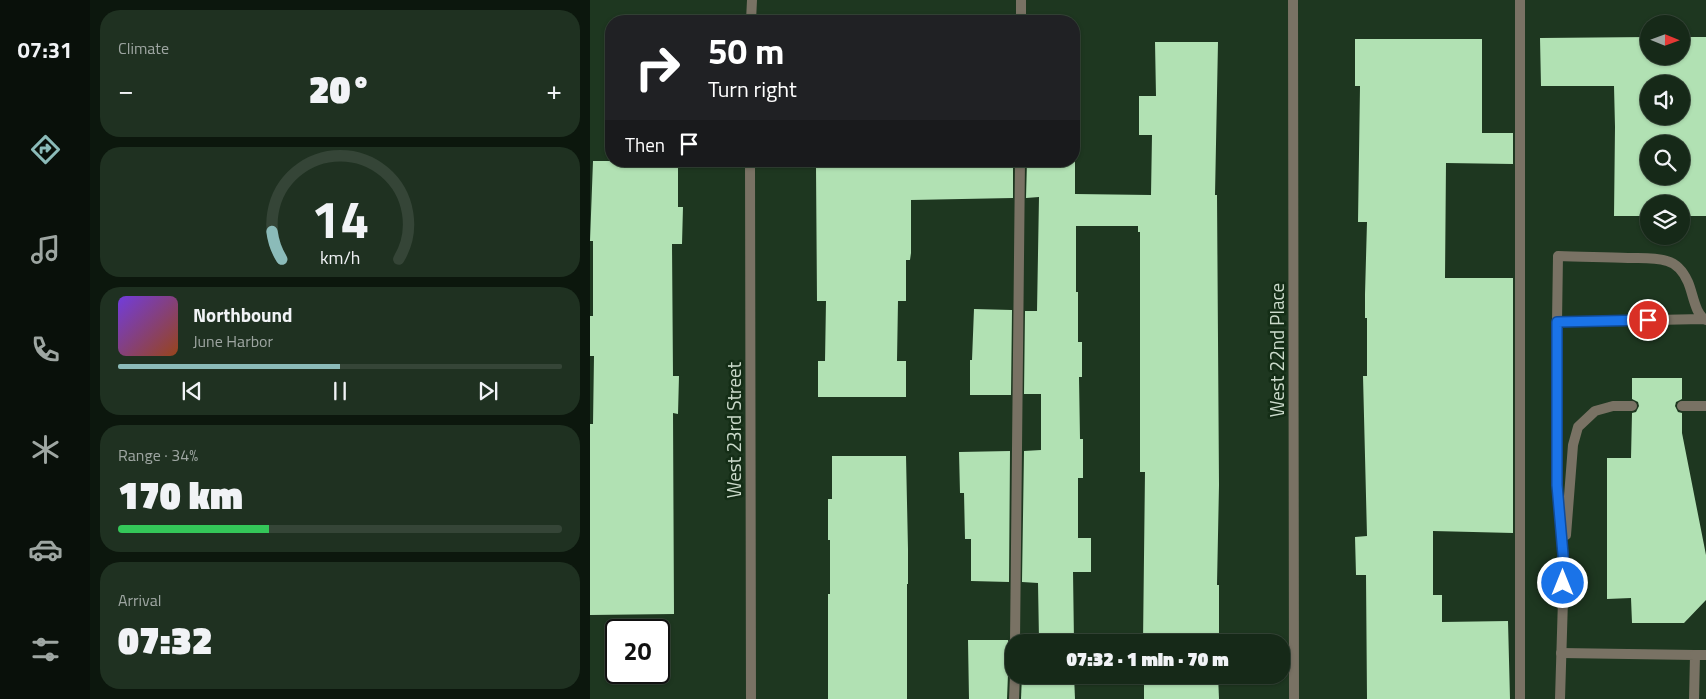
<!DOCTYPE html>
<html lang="en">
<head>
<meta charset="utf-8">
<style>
  body { margin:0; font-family:"Titillium Web",sans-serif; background:#1f3121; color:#f1f3f6; height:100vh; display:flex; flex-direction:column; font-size:19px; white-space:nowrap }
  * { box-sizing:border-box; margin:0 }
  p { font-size:16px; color:#9ea6a2 }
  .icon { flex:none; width:28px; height:28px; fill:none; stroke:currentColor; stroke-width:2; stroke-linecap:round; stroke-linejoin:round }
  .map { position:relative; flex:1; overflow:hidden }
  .sheet { display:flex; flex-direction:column; gap:10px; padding:10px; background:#0c170d; width:500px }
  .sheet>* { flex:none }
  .banner { position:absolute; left:15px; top:15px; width:475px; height:152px; border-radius:20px; box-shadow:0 1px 4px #0004,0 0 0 1px #354537; background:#202124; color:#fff; overflow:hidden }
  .needle { width:32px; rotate:91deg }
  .controls { position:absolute; left:1050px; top:15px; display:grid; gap:10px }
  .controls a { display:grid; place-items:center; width:50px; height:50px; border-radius:50%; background:#162918; box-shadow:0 1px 4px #0004,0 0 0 1px #354537; font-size:25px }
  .speed { position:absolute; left:15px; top:619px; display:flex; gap:10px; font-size:25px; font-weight:700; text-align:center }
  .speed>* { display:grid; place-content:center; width:65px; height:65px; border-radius:50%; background:#162918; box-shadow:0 1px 4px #0004,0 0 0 1px #354537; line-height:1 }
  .speed .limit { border:2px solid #111; border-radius:8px; background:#fff; color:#111 }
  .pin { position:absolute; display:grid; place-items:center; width:42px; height:42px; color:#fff; margin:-21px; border:2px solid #fff; border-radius:50%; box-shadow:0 1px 5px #0007 }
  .me { position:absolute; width:55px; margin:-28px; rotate:0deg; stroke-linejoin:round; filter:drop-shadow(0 0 4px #0008) }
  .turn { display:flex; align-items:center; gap:18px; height:105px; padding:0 20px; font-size:22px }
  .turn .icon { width:65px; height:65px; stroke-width:2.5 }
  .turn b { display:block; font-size:35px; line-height:42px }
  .then { display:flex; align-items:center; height:48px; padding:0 20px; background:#0003; gap:10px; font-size:19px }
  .big { font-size:38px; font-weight:800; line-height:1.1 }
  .sheet .widget { flex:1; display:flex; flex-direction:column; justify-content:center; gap:8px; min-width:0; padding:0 18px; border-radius:20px; background:#1f3121 }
  .sheet .dial { align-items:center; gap:0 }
  .dial svg { height:130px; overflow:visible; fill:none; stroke:#354537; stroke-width:7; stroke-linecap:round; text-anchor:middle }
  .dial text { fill:#f1f3f6; stroke:none }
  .song { display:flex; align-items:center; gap:15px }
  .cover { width:60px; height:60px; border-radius:8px; background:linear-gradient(135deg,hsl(260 70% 55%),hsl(20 70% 35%)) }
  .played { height:5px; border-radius:2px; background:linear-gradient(90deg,#8bbbb9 50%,#354537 50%) }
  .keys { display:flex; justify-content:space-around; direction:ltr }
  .heat { display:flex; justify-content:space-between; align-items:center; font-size:28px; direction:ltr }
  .charge { height:8px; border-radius:4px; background:linear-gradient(90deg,#34c759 34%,#354537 0) }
  .trip { position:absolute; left:415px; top:634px; width:285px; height:50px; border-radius:20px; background:#162918; box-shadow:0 1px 4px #0004,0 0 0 1px #354537; font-weight:800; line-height:50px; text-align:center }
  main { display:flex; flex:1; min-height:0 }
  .tab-bar { display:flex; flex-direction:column; width:90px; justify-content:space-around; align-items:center; background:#09100a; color:#9ea6a2 }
  .tab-bar .icon { width:35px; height:35px }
  .tab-bar .selected { color:#8bbbb9 }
  .tab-bar b { font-size:22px; color:#f1f3f6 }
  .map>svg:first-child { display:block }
  .building { fill:#b1e1b3; fill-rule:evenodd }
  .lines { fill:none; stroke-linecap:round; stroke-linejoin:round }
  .lane { stroke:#797264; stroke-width:10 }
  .street { stroke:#797264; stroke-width:10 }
  .route-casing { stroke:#114b97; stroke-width:12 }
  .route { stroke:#1a73e8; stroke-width:9 }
  .labels { text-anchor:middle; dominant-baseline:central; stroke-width:5; stroke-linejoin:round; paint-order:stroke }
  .street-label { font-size:19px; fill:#cbdacb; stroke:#142d16 }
</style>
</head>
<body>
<main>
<nav class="tab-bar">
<b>07:31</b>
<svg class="icon selected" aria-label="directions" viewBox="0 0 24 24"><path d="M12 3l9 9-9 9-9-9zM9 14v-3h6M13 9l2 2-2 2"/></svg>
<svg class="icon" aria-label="music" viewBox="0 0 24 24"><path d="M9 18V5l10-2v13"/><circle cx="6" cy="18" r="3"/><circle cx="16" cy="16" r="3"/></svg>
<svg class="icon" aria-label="phone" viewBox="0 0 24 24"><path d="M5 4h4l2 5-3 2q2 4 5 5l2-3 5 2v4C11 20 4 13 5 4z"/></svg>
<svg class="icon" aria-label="climate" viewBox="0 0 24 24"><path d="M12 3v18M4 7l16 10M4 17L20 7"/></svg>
<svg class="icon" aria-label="car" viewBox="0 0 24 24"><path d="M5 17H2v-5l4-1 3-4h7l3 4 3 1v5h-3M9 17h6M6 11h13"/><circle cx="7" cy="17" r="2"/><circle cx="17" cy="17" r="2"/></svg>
<svg class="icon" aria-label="filters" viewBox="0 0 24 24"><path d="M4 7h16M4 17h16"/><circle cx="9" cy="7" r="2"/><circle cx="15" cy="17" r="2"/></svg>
</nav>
<section class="sheet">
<div class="widget"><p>Climate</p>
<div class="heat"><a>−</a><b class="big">20°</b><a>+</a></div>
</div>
<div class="widget dial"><svg viewBox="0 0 100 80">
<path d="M14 69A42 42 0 1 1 86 69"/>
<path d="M14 69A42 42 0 0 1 8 52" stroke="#8bbbb9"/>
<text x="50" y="56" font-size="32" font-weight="700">14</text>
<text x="50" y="72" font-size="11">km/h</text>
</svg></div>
<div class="widget">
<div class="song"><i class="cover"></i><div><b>Northbound</b><p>June Harbor</p></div></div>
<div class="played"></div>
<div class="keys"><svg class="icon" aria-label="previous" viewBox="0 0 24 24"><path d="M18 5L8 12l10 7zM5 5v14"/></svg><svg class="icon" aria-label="pause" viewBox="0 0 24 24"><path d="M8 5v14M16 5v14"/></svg><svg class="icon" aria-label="next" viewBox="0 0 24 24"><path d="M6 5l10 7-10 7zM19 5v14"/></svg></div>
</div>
<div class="widget"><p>Range · 34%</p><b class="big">170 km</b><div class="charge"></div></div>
<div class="widget"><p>Arrival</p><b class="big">07:32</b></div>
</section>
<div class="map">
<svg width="1116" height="699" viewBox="0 0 1116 699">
  <rect width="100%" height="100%" fill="#1e3720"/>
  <g class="building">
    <path d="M 1059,37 L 1059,56 L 1091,56 L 1091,37 L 1116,37 L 1116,216 L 1091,216 L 1091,204 L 1059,204 L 1059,216 L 1024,216 L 1025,127 L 1024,86 L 951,86 L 950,38 ZM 1059,84 L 1091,84 L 1091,116 L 1059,116 ZM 1059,144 L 1091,144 L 1091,176 L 1059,176 Z"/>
    <polygon points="765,39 892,39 892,133 923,133 923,164 856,163 855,278 923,278 923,533 843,531 843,595 852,595 852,622 918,621 920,699 777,699 776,575 766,575 765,537 777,536 773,376 777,376 777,318 775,318 775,294 777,222 768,222 770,86 765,86"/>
    <polygon points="565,42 628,42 625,195 627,195 629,485 627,585 629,585 629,642 553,642 555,472 550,472 550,232 548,232 548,226 486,226 486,292 488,292 488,342 492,342 492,377 489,377 490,439 493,439 493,478 488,478 488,538 501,538 501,572 483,572 484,642 432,642 432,640 449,640 448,583 432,582 434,451 451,450 451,394 434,394 435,311 447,311 449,197 436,198 437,161 485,161 485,194 561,195 562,135 549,135 549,96 566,96"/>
    <polygon points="3,161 88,161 88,207 93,207 92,244 82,244 83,376 89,376 88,414 83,413 84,614 0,615 0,424 3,424 4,356 0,356 0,316 3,316 3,241 0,241"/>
    <polygon points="423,161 423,198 321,200 321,253 320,260 316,260 316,301 308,301 307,361 316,361 316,397 228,397 228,361 235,361 236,301 227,301 226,167 372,167 371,162"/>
    <polygon points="384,309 422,310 421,395 380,395 380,360 382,360"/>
    <polygon points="1042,378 1092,378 1092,399 1086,402 1085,406 1088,412 1092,413 1092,433 1116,555 1116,600 1094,623 1042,623 1041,598 1017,599 1017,458 1041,458 1042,413 1046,412 1049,406 1048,402 1042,399"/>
    <polygon points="420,451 419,582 381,581 381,539 375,539 374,493 370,493 369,452"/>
    <polygon points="242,456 316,456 318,549 318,584 317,584 317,699 238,699 238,594 240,594 240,540 238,540 238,499 242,499"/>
    <polygon points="378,640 418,640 419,646 424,649 424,668 420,671 418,674 417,699 379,699"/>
    <polygon points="432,675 484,675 485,699 431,699"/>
    <polygon points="554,675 628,675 629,699 554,699"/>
  </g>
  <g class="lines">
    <g class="lane">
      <polyline points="431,21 431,0"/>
      <path d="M 1113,319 L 967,322 L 968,256 C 992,257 1015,257 1038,258 C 1051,258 1065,257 1077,261 C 1088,264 1094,273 1098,282 C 1103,293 1105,315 1116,320"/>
      <polyline points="967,322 967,485 974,566 970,699"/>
      <polyline points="1092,406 1116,406"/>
      <polyline points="976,535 983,445 988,427 1005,411 1023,406 1042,406"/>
      <polyline points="425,642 430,161"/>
      <polyline points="971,653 1105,655 1104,699"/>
      <polyline points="1105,655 1116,655"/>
      <polyline points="424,699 425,675"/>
      <polyline points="930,699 930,0"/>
    </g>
    <g class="street">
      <polyline points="703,0 704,699"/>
      <polyline points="161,21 162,0"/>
      <polyline points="160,161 161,699"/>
    </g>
  </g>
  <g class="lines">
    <g class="route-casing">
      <polyline id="route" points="973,583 974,566 967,485 967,322 1058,320"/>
    </g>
    <use href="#route" class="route"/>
  </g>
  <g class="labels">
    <g class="street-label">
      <text transform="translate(686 350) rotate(-90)">West 22nd Place</text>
      <text transform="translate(143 430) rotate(-90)">West 23rd Street</text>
    </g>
  </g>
</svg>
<div class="controls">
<a><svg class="needle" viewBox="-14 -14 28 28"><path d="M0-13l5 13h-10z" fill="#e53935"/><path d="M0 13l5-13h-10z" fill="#9ea6a2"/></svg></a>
<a><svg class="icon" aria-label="sound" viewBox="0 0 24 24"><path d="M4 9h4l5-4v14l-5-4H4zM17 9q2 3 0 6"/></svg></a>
<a><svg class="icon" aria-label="search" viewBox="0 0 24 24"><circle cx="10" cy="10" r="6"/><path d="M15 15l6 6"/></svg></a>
<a><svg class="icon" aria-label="layers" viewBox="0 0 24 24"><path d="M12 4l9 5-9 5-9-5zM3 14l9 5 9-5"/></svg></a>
</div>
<div class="speed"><div class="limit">20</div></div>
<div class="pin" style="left:1058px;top:320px;background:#d93025"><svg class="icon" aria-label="arrive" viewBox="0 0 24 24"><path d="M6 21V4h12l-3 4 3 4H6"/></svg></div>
<svg class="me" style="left:973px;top:583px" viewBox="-20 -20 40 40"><circle r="17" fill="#1a73e8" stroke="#fff" stroke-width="3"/><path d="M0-11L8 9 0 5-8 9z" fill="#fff"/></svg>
<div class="trip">07:32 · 1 min · 70 m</div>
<div class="banner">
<div class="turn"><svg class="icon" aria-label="right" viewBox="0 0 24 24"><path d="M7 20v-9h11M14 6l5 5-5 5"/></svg><div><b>50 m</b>Turn right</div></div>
<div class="then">Then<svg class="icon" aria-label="arrive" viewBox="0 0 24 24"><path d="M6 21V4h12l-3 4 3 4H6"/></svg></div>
</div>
</div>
</main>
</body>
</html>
